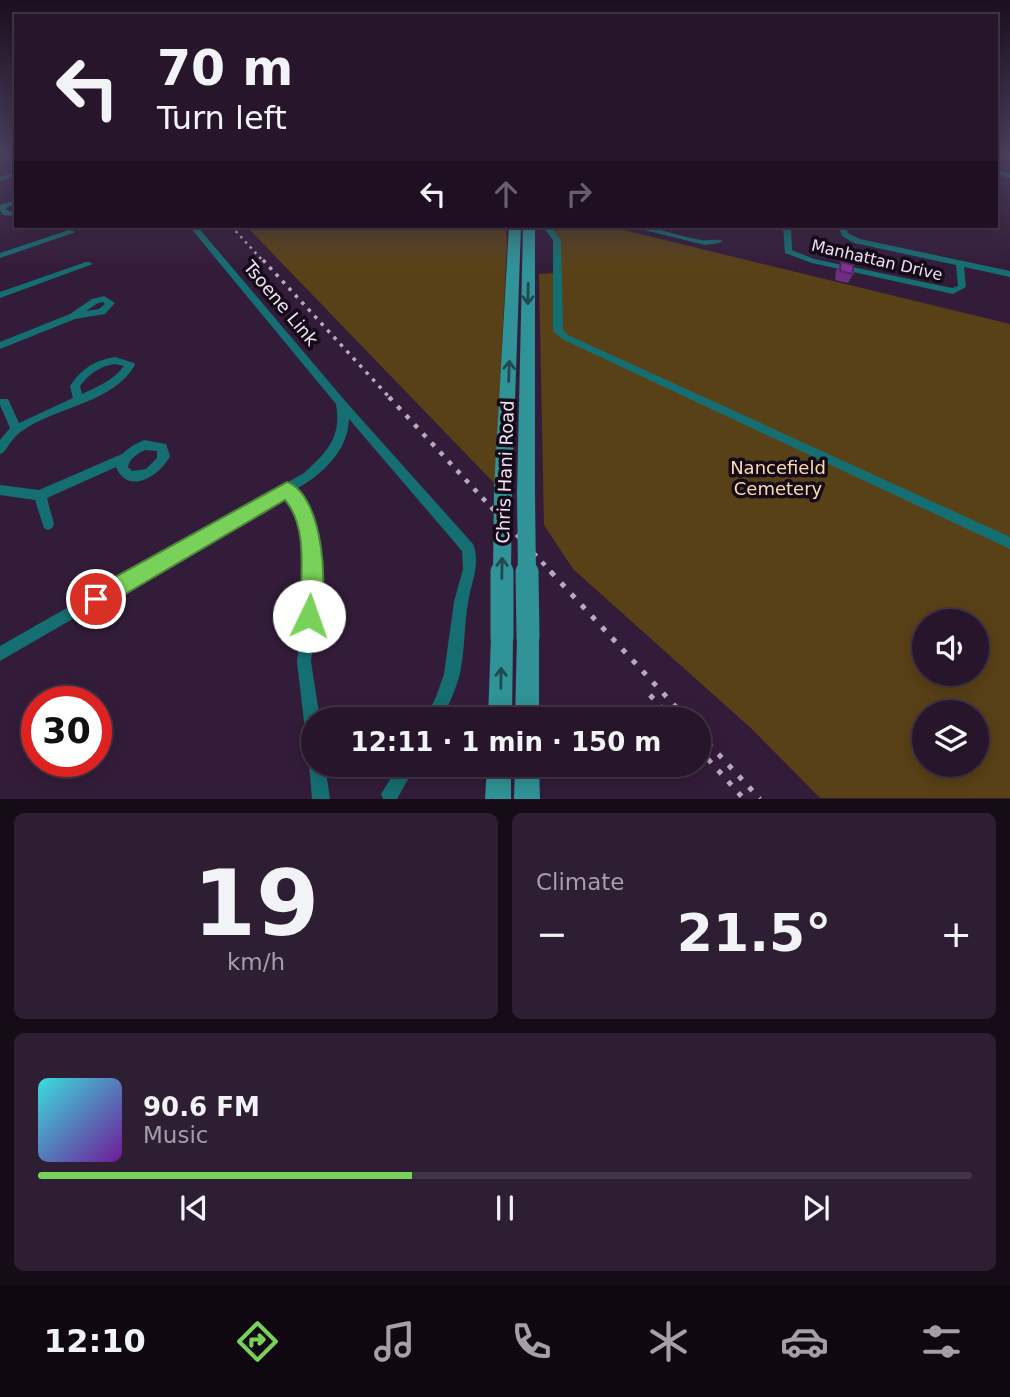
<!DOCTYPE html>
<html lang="en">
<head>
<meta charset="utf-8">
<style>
  body { margin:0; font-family:"DejaVu Sans",sans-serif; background:#2e1e33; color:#f1f3f6; height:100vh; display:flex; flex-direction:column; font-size:26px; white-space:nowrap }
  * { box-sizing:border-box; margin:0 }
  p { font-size:23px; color:#a49fa9 }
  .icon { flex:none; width:38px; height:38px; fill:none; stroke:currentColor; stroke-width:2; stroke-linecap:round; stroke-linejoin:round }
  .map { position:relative; height:799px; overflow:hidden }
  .side { display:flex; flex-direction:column; gap:14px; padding:14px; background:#150c18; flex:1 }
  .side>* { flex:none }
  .hud { position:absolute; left:14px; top:14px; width:984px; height:214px; border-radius:0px; box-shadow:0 4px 18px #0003,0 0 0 2px #423447; background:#26152b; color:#f1f3f6; overflow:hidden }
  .fabs { position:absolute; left:912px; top:609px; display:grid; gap:14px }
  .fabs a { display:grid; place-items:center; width:77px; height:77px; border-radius:50%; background:#26152b; box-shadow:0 4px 18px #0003,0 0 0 2px #423447; font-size:35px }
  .speed { position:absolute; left:21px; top:686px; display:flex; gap:14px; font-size:35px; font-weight:700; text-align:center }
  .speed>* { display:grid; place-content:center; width:91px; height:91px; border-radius:50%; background:#26152b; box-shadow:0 4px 18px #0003,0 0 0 2px #423447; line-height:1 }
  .speed .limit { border:10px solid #d22; background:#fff; color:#111 }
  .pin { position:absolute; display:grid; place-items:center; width:60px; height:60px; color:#fff; margin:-30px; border:4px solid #fff; border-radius:50%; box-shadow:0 2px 7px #0007 }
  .me { position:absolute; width:77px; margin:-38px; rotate:3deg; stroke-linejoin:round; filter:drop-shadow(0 0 5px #0008) }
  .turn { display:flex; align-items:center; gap:24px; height:147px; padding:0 28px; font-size:32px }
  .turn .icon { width:91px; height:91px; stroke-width:2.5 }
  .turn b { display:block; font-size:49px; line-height:60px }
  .lanes { display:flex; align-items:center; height:66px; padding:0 28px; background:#0003; justify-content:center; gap:35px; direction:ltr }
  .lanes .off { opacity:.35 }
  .big { font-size:52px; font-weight:800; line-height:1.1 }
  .side .card { flex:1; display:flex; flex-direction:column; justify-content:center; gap:10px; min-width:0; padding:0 24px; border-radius:10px; background:#2e1e33 }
  .side .dial { align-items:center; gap:0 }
  .dial b { font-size:91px; line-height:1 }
  .song { display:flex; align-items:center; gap:21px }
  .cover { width:84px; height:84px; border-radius:10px; background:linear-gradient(135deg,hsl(180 70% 55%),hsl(280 70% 35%)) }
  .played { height:7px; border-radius:4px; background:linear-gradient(90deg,#78d259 40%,#423447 40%) }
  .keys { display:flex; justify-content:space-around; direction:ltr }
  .heat { display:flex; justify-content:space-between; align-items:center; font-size:38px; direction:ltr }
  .side .tiles { flex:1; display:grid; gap:14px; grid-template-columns:1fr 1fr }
  .card:last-child { grid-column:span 2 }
  .trip { position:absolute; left:301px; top:707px; width:410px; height:70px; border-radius:35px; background:#26152b; box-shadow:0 4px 18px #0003,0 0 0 2px #423447; font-weight:800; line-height:70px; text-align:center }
  .tabs { display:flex; height:112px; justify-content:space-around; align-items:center; background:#0f0811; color:#a49fa9 }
  .tabs .icon { width:49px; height:49px }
  .tabs .selected { color:#78d259 }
  .tabs b { font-size:32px; color:#f1f3f6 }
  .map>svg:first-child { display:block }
  .green { fill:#594117; fill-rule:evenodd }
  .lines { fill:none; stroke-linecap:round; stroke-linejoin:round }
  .street { fill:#156f72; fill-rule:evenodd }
  .secondary { fill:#309397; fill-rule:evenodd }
  .rail-far3 { stroke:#baa9be; stroke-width:2.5; stroke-dasharray:2.5 4.5; stroke-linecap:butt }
  .rail-far2 { stroke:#baa9be; stroke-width:3.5; stroke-dasharray:3.5 6; stroke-linecap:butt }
  .rail-far1 { stroke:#baa9be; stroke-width:4.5; stroke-dasharray:4.5 8; stroke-linecap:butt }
  .rail { stroke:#baa9be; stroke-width:5; stroke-dasharray:5 10; stroke-linecap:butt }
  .secondary-bridge-far1 { stroke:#309397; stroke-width:18 }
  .secondary-bridge { stroke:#309397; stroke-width:23 }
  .wall { fill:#6c2e7e }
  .building { fill:#7e3592; stroke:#582566; stroke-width:2 }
  .oneway { stroke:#214851 }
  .route { fill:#78d259; stroke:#4e883a; stroke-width:2 }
  .labels { text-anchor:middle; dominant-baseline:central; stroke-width:7; stroke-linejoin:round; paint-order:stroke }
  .far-street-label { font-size:16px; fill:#f0e1f4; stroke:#150b18 }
  .street-label { font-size:18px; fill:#f0e1f4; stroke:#150b18 }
  .park-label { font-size:18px; fill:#fddca9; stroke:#150b18 }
</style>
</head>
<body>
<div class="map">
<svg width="1010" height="799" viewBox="0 0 1010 799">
  <rect width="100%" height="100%" fill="#331c39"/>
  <g class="green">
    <polygon points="246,226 506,226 507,245 495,484"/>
    <path d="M 554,226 L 607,226 L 1010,324 L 1010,798 L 820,798 L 753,730 L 573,569 L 544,525 L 539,274 L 554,273 ZM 924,621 L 976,621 L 976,674 L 924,674 ZM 924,712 L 976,712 L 976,765 L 924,765 Z"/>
  </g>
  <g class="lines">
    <g class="street">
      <polygon points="996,155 1010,156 1010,160 996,157"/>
      <polygon points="996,170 1010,174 1010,178 996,174"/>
      <polygon points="16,172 16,176 0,181 0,177"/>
      <polygon points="16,200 16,204 5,208 8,211 16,212 16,216 3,215 0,210 0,205"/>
      <path d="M 189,226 L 197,226 L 346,402 L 473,544 C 481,564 471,582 468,603 C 464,626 465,650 460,673 C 456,689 449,705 441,719 L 425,719 L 436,697 L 444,674 L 454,602 L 463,569 L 462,551 L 349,419 C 348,452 321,475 295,490 L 306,502 L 315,527 L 319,593 L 311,662 L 320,719 L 313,719 L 313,738 L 307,736 L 305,730 L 297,662 L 305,593 L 303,527 L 297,509 L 285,496 L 0,661 L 0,646 L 304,473 C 327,452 342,437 336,404 Z"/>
      <polygon points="542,226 550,226 561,240 563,330 568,335 1010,537 1010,549 562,339 553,331 553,240"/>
      <path d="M 628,226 C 653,225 677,236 701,240 C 709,241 716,238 723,241 L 719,243 L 705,245 Z"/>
      <polygon points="783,226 791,226 792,250 814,259 952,288 958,286 956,265 854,243 842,236 838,226 846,226 848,233 860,239 1010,271 1010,277 964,267 966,287 953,294 812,263 785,253"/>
      <polygon points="69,230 76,232 0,258 0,253"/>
      <polygon points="86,262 89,262 93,264 0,298 0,292"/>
      <path d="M 104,296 L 115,303 L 105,314 L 75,319 L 0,349 L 0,342 L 70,314 L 92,299 ZM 103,302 L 105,304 L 99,309 L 86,311 L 98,303 Z"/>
      <path d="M 115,357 L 134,363 L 135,365 C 112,404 57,406 22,431 C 14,436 9,445 4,452 L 0,454 L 0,440 L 10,428 L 0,405 L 0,399 L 8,399 L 19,423 L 73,398 L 70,386 C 81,369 95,360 115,357 ZM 115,364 L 124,366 C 114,380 97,387 82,394 L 80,386 C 89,374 100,366 115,364 Z"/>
      <path d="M 144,440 L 166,444 L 170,456 C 160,476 128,496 116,467 L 47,498 L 54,524 L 52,528 L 48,530 L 44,528 L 35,500 L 0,495 L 0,485 L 39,490 L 122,454 L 132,446 ZM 145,450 L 157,451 L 157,458 L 146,469 L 132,471 L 128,467 C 130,458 137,454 145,450 Z"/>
      <polygon points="313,758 313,765 325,765 330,799 312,799 309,765"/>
      <polygon points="399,765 416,765 397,799 383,799 381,794"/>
    </g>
    <g class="secondary">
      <polygon points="509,226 521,226 512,488 509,493 503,496 497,493 494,488"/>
      <polygon points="523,226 535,226 535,494 532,500 526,502 520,500 517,494"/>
      <polygon points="502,626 510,629 513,637 512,719 488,719 491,637 494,629"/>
      <polygon points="528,626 536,629 539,637 539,719 515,719 517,637 520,629"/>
      <polygon points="487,765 511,765 511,799 485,799"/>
      <polygon points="515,765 539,765 540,799 514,799"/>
    </g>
    <polyline class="rail-far3" points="231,226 264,262"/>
    <polyline class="rail-far2" points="263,260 390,398"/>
    <polyline class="rail-far1" points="389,397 553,574"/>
    <g class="rail">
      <polyline points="551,572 687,719"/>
      <polyline points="650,695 672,719"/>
      <polyline points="698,732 760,799"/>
      <polyline points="698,748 744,799"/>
    </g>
    <g class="secondary-bridge-far1">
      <polyline points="526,494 527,574"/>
      <polyline points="502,574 503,488"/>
    </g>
    <g class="secondary-bridge">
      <polyline points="527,572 528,637"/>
      <polyline points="502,637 502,572"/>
    </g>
  </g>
  <polygon class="wall" points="841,262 853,274 848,283 835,280 836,271"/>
  <polygon class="building" points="841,262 853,265 853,274 840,271"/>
  <defs><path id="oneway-shaft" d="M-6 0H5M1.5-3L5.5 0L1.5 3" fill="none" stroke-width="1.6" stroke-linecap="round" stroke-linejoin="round" transform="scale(1.75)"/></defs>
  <g class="oneway">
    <use href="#oneway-shaft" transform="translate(528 294) rotate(91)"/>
    <use href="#oneway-shaft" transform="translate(509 371) rotate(-88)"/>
    <use href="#oneway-shaft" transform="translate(502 568) rotate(-89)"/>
    <use href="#oneway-shaft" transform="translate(501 678) rotate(-89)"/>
  </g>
  <linearGradient id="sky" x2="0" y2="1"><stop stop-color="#1c0f1f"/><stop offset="0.58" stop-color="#4a405f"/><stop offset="1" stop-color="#4a405f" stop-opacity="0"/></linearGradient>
  <rect width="1010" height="267" fill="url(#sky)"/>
  <path class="route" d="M 287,482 C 324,495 330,593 317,624 L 309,627 L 302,624 C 297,613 301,603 301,591 C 302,561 305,523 285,500 L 103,607 L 96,610 L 88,607 L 85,599 L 88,592 Z"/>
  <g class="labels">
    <g class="far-street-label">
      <text transform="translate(877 260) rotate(13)">Manhattan Drive</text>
    </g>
    <g class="street-label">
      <text transform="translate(281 303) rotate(50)">Tsoene Link</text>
      <text transform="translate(505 472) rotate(-88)">Chris Hani Road</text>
    </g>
    <g class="park-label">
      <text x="778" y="467">Nancefield<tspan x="778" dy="21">Cemetery</tspan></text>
    </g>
  </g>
</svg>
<div class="fabs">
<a><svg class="icon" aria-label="sound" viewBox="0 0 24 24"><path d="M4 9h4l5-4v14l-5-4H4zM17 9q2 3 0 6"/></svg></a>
<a><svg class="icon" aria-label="layers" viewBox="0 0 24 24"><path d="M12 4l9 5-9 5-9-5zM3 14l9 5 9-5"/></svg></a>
</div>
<div class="speed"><div class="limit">30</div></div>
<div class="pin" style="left:96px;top:599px;background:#d93025"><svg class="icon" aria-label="arrive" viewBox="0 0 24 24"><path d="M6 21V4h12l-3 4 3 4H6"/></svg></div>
<svg class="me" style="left:309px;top:616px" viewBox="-20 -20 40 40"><circle r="19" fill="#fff"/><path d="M0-13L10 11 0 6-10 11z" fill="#78d259"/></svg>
<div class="trip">12:11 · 1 min · 150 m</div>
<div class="hud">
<div class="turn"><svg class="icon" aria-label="left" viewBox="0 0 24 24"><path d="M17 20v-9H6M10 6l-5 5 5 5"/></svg><div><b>70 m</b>Turn left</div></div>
<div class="lanes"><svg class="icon" aria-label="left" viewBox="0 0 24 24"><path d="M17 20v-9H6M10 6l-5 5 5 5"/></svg><svg class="icon off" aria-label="ahead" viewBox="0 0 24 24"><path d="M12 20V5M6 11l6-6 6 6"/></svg><svg class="icon off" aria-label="right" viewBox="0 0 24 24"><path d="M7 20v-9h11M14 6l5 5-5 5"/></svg></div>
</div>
</div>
<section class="side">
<div class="tiles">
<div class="card dial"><b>19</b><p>km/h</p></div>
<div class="card"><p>Climate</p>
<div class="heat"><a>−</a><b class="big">21.5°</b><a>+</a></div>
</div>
<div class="card">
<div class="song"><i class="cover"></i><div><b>90.6 FM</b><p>Music</p></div></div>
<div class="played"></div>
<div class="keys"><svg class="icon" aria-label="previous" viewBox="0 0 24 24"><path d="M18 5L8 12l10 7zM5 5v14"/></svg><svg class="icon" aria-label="pause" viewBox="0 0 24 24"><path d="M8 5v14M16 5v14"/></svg><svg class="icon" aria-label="next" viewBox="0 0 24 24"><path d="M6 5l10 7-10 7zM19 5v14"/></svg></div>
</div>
</div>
</section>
<nav class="tabs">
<b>12:10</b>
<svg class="icon selected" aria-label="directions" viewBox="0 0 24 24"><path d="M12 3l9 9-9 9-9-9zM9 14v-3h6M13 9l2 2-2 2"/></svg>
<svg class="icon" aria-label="music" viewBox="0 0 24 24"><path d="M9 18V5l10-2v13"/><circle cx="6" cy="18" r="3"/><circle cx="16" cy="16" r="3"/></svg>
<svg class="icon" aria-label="phone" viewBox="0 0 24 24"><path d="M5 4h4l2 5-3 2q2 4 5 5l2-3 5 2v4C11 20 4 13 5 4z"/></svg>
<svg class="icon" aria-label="climate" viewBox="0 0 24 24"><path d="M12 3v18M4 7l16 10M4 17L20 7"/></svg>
<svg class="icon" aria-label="car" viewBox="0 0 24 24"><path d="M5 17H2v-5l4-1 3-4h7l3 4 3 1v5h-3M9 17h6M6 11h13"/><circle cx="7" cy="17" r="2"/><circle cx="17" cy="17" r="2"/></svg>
<svg class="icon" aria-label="filters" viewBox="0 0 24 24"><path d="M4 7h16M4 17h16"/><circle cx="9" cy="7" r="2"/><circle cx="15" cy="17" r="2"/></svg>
</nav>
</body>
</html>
